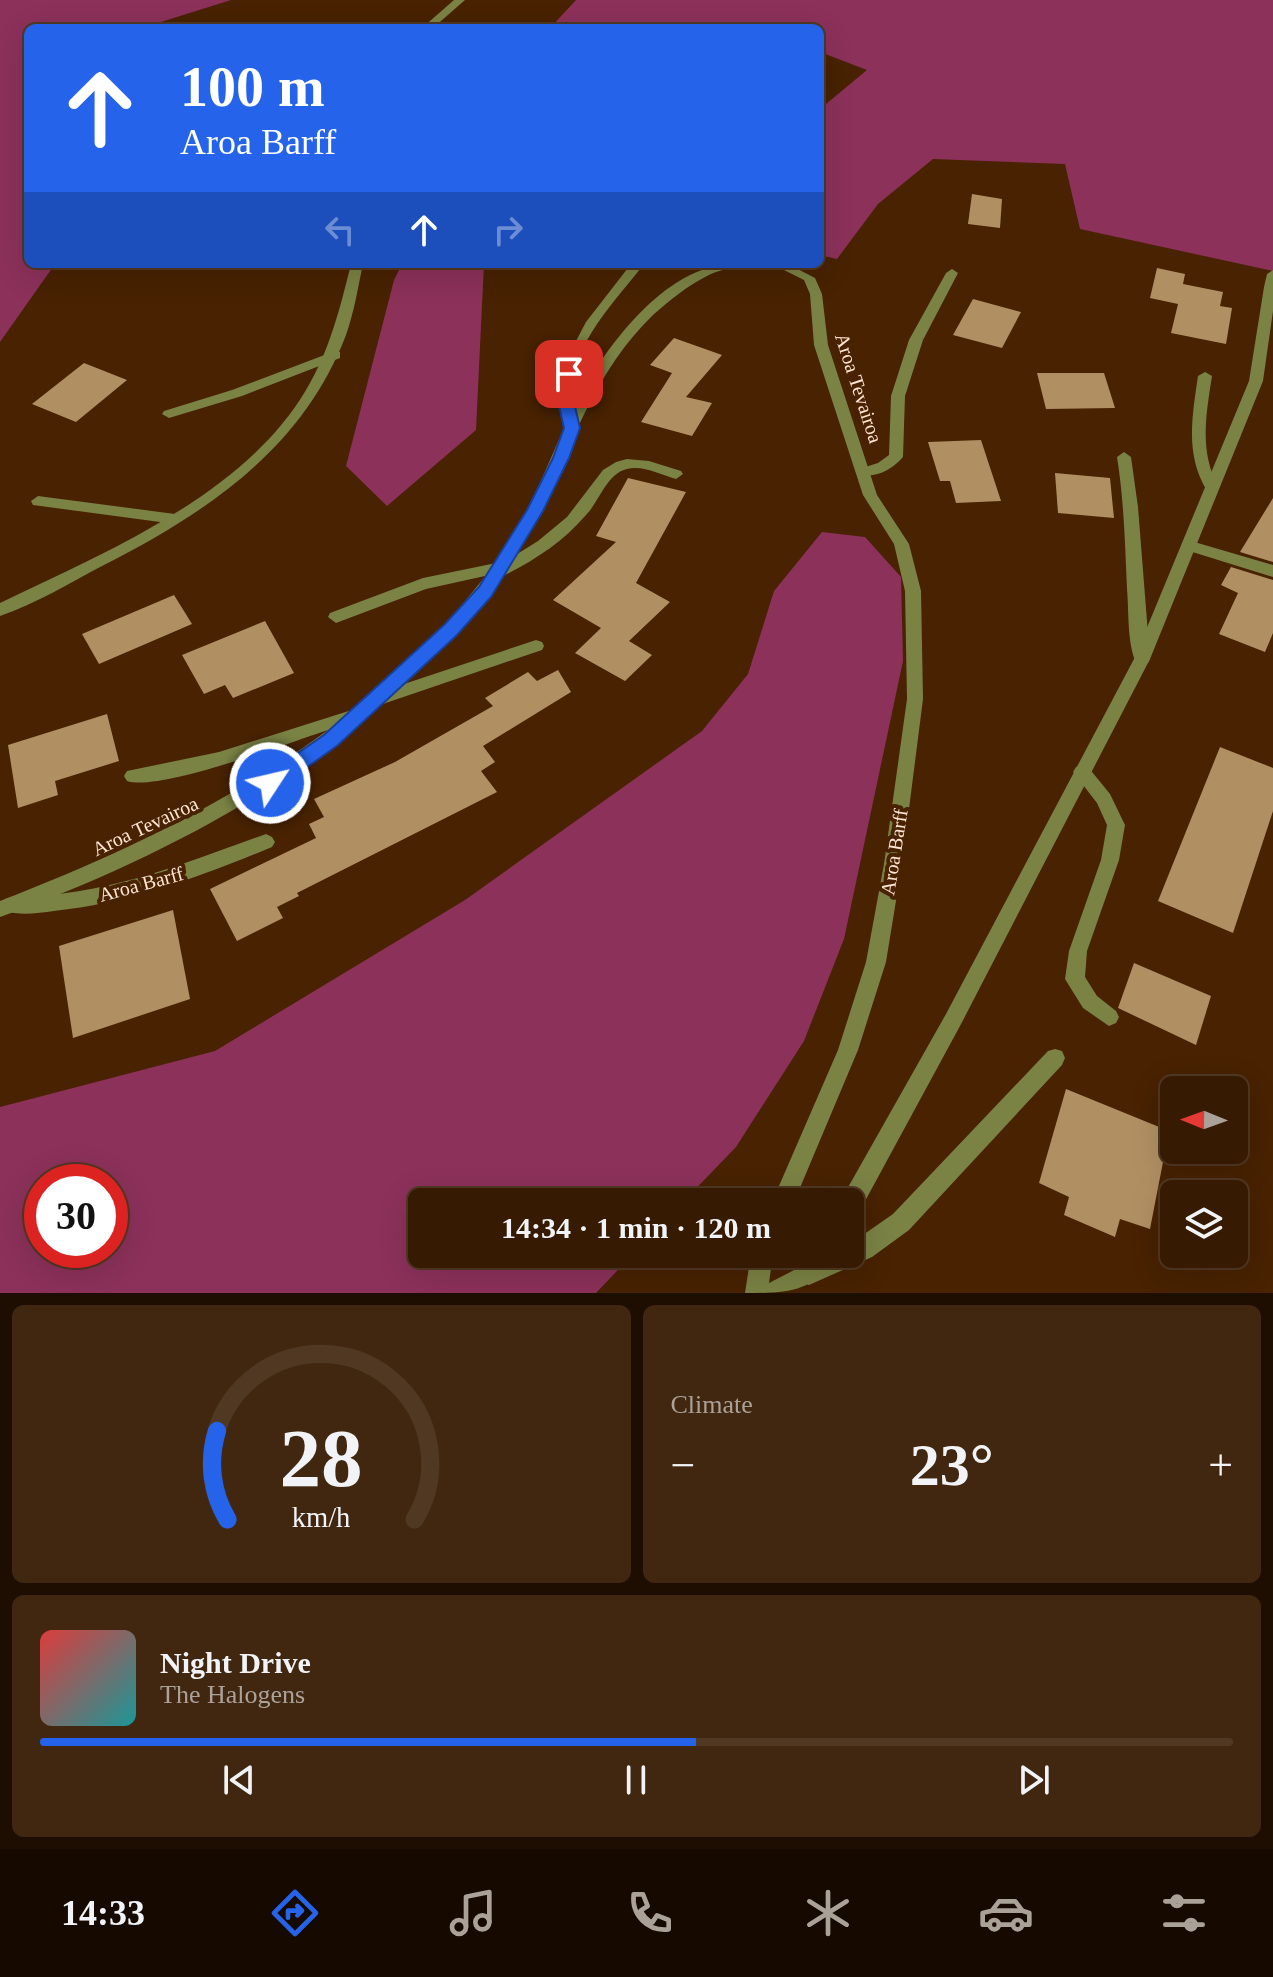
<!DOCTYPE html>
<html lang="en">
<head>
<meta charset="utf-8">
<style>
  body { margin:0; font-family:"Times New Roman",serif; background:#412710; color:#f1f3f6; height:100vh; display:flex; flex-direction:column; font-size:30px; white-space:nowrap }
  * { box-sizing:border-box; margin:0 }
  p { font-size:26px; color:#aaa199 }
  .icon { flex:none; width:44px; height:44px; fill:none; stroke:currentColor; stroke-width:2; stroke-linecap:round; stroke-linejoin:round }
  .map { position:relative; height:1293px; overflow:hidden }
  .panel { display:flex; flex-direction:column; gap:12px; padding:12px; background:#1e0e01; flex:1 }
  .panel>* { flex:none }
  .banner { position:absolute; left:24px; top:24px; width:800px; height:244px; border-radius:12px; box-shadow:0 8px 32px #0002,0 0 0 2px #503823; background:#2563eb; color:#fff; overflow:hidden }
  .needle { width:52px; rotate:271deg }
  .fabs { position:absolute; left:1160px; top:1076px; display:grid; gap:16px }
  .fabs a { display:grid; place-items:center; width:88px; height:88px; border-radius:12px; background:#361a01; box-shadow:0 8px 32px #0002,0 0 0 2px #503823; font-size:40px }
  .speed { position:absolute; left:24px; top:1164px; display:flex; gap:16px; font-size:40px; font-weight:700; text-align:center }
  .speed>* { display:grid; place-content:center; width:104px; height:104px; border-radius:50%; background:#361a01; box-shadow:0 8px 32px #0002,0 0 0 2px #503823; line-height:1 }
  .speed .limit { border:12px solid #d22; background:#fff; color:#111 }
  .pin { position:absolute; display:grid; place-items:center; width:68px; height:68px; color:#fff; margin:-34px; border-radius:16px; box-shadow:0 4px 12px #0006 }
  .me { position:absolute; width:88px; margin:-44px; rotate:55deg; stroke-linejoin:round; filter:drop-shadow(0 0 6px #0008) }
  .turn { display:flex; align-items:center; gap:28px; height:168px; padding:0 24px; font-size:36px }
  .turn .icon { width:104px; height:104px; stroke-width:2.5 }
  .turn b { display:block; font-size:56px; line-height:68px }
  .lanes { display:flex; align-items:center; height:76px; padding:0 24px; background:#0003; justify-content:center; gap:40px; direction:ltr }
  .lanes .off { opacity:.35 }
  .big { font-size:60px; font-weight:700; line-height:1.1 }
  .panel .card { flex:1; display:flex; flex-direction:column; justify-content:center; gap:12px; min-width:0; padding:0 28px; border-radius:12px; background:#412710 }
  .panel .dial { align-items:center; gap:0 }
  .dial svg { height:208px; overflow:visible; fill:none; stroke:#503823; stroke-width:7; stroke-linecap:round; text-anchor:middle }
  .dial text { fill:#f1f3f6; stroke:none }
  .song { display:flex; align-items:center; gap:24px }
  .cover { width:96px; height:96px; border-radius:12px; background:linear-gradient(135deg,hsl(0 70% 55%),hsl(180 70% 35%)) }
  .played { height:8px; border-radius:4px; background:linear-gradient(90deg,#2563eb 55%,#503823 55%) }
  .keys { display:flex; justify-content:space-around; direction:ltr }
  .heat { display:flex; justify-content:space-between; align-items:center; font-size:44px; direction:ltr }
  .panel .tiles { flex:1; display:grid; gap:12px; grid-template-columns:1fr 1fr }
  .card:last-child { grid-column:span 2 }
  .trip { position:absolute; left:408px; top:1188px; width:456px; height:80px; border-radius:12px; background:#361a01; box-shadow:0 8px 32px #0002,0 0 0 2px #503823; font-weight:700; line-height:80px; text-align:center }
  .tab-bar { display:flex; height:128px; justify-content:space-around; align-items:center; background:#160a00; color:#aaa199 }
  .tab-bar .icon { width:56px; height:56px }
  .tab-bar .selected { color:#2563eb }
  .tab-bar b { font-size:36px; color:#f1f3f6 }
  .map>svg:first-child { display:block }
  .green { fill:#8c315a; fill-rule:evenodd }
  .building { fill:#b09063 }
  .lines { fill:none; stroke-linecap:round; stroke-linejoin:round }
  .service { fill:#7a8244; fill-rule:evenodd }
  .minor { fill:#7a8244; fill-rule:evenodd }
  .route { fill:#2563eb; stroke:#184099; stroke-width:2 }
  .labels { text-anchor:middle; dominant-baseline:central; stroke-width:8; stroke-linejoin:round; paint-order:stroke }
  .street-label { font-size:20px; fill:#fde4d3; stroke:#482201 }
</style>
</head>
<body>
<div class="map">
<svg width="1273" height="1293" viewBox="0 0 1273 1293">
  <rect width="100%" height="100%" fill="#482201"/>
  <g class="green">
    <polygon points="0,0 231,0 161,22 162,28 28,28 28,264 55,264 0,342"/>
    <polygon points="576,0 1273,0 1273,271 1080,229 1065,164 933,159 878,204 837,259 820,255 820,109 867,70 820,52 820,28 550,28"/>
    <polygon points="402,264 484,264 476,430 387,506 346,466 394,280"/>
    <path d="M 822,532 L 865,537 L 901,577 L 903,661 L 844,939 L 804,1041 L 736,1147 L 683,1202 L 422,1202 L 422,1254 L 633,1254 L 596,1293 L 0,1293 L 0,1107 L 215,1051 L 465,900 L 702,731 L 748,674 L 774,591 ZM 110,1182 L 110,1250 L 42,1250 L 42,1182 Z"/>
  </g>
  <g class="building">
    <polygon points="972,194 1002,199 1000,228 968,224"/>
    <polygon points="1157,268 1185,274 1183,284 1223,292 1220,306 1232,308 1226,344 1171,333 1178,304 1150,298"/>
    <polygon points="973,299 1021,312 1002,348 953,335"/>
    <polygon points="674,338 722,355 686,397 712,403 692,436 641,422 672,373 650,365"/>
    <polygon points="84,363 127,380 76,422 32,404"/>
    <polygon points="1037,373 1104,373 1115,408 1046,409"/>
    <polygon points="981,440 1001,501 956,503 950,481 940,481 928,442"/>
    <polygon points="1055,473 1110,478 1114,518 1058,513"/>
    <polygon points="628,478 686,492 636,583 670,602 629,641 652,655 625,681 575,653 601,628 553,600 616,542 596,536"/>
    <polygon points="1273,498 1273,562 1240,552"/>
    <polygon points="1231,567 1273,580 1273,633 1265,652 1219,634 1238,593 1221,585"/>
    <polygon points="174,595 192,624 99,664 82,634"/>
    <polygon points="265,621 294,673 233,698 225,685 204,694 182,655"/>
    <polygon points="558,670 571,692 483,746 495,762 481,771 497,792 297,893 299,896 277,907 283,918 237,941 210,889 316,838 309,824 324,817 314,799 395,762 493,706 485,698 528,672 537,681"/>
    <polygon points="107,714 119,761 55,781 58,795 18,808 8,745"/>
    <polygon points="1220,747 1273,768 1273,811 1233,933 1158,901"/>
    <polygon points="173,910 190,999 73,1038 59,946"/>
    <polygon points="1134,963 1211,996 1196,1045 1118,1008"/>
    <polygon points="1066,1089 1169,1131 1150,1229 1120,1219 1115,1237 1064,1215 1069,1197 1039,1183"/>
  </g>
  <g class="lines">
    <g class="service">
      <polygon points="174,264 186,264 183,270 175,270"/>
      <path d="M 952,269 L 958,273 L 923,340 L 905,396 L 903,457 C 892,470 876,478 859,475 L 857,472 L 859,469 L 878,463 L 889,455 L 891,396 L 909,340 L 946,273 Z"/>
      <polygon points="335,351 340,352 340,358 242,396 169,418 162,414 164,411 232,390"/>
      <path d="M 1205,372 L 1212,376 C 1206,415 1199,452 1219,488 L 1212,493 L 1207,491 C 1185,454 1192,417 1198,376 Z"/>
      <path d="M 1124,452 L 1131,457 L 1138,507 L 1150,659 L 1148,663 L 1136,663 C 1127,642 1129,612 1127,589 C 1125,544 1124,501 1117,457 Z"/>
      <path d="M 627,459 L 649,461 L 681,471 L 683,474 L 676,479 C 661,475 643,465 627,469 C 607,473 599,502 586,515 C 564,541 535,560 505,575 L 500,577 L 494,574 L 426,589 L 336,623 L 328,617 L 330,613 L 423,578 L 506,561 L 538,541 L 567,517 L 603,470 L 616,462 Z"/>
      <polygon points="38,496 175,514 182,519 175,524 33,505 31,501"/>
      <polygon points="1191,541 1273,565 1273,577 1186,550 1183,546 1186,542"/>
      <polygon points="536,640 542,642 544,646 542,650 374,707 368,706 366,701 368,696"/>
      <polygon points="1082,765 1088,767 1110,794 1125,825 1119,860 1087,951 1085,977 1097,996 1116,1011 1119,1017 1116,1023 1109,1026 1083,1008 1065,979 1069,951 1101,860 1107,825 1097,803 1073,772 1076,767"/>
      <path d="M 266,834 L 272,837 L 275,842 L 272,847 C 202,876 131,903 54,911 C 39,913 20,916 5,911 L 3,905 L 5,899 L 12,897 C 111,895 175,866 266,834 Z"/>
      <polygon points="1055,1049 1062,1051 1065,1058 1062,1065 909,1230 872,1257 809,1285 801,1282 798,1274 801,1266 828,1254 850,1254 850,1244 893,1214 1048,1051"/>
    </g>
    <g class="minor">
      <polygon points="454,0 465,0 433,28 422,28"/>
      <path d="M 351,264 L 363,264 C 358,287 354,313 346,335 C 303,448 208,512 104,565 C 71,582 36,604 0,616 L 0,603 C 106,552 244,495 306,390 C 330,350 340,308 351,264 Z"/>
      <path d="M 631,264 L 644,264 C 614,303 563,352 573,407 C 603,351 664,264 734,264 C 727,270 716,271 707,276 C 687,286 670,300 653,315 C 578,387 561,491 504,575 C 483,605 458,632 432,658 C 312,779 160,859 0,917 L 0,901 C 116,856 227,804 328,730 C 291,742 159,792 127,781 L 124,776 L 127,771 L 219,752 L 355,709 L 398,672 L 447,623 L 493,567 L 529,508 L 565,426 L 558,396 L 566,360 L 586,322 Z"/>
      <polygon points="772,264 788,264 815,278 822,294 828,345 877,495 909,544 921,591 923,699 902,864 886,962 858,1050 794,1202 772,1202 838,1050 866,962 884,864 907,699 905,591 894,544 863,495 814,345 810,294 804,280"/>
      <polygon points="1273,270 1273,311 1263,381 1150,659 960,1026 858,1214 850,1217 850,1202 841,1202 842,1198 946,1014 1134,659 1249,381 1264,287 1267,274"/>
      <path d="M 751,1254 L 773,1254 L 769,1283 L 800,1267 L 810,1254 L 835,1254 C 816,1293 786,1293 745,1293 Z"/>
    </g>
  </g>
  <polygon class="route" points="569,369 576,374 573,398 580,428 569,458 543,511 491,597 457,635 338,745 277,789 263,789 260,783 263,777 324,735 444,625 479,587 527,510 553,458 564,428 557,398 561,374"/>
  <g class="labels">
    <g class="street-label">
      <text transform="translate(859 388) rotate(72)">Aroa Tevairoa</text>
      <text transform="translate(145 826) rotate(-25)">Aroa Tevairoa</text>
      <text transform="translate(894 852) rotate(-81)">Aroa Barff</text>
      <text transform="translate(141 884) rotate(-15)">Aroa Barff</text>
    </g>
  </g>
</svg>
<div class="fabs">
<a><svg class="needle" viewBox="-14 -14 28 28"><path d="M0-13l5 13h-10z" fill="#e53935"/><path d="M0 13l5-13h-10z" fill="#aaa199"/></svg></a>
<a><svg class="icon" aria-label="layers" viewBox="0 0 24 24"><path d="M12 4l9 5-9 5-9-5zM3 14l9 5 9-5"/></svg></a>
</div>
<div class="speed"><div class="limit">30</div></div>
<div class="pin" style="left:569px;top:374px;background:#d93025"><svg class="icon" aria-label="arrive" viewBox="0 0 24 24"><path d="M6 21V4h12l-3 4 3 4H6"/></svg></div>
<svg class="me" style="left:270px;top:783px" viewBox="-20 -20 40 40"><circle r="17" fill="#2563eb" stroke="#fff" stroke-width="3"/><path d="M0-11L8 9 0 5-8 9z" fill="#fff"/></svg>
<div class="trip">14:34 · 1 min · 120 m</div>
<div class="banner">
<div class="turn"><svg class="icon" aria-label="ahead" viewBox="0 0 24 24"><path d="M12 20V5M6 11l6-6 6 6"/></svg><div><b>100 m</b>Aroa Barff</div></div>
<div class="lanes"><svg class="icon off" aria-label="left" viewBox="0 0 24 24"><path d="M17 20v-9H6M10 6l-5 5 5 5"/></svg><svg class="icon" aria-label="ahead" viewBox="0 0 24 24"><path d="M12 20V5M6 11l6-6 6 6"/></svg><svg class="icon off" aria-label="right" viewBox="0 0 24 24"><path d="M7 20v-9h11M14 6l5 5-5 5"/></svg></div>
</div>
</div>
<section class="panel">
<div class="tiles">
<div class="card dial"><svg viewBox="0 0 100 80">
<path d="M14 69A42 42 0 1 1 86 69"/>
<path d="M14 69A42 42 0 0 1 10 35" stroke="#2563eb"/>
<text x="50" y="56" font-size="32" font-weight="700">28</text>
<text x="50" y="72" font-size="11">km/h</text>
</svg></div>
<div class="card"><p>Climate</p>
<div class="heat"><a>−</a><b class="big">23°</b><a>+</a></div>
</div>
<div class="card">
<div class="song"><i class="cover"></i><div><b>Night Drive</b><p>The Halogens</p></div></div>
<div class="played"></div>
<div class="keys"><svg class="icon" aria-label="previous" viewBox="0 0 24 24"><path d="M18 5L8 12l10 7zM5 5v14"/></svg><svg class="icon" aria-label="pause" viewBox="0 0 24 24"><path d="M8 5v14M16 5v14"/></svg><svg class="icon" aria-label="next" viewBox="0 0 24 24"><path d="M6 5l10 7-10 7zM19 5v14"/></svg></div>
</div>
</div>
</section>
<nav class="tab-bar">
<b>14:33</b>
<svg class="icon selected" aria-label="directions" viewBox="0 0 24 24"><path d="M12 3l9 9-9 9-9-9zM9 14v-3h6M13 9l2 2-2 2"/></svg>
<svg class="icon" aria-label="music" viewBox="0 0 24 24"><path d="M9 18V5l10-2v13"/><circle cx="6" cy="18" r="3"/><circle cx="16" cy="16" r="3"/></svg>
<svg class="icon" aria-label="phone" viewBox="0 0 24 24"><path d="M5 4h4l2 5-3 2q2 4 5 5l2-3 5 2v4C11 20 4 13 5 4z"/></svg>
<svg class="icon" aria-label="climate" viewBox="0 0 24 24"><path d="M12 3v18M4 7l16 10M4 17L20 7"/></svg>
<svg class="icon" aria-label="car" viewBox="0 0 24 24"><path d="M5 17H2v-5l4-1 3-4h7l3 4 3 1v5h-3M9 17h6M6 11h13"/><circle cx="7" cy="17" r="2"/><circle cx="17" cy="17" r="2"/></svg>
<svg class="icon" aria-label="filters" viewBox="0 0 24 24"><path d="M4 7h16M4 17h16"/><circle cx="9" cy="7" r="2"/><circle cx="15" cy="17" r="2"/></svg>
</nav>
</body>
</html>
